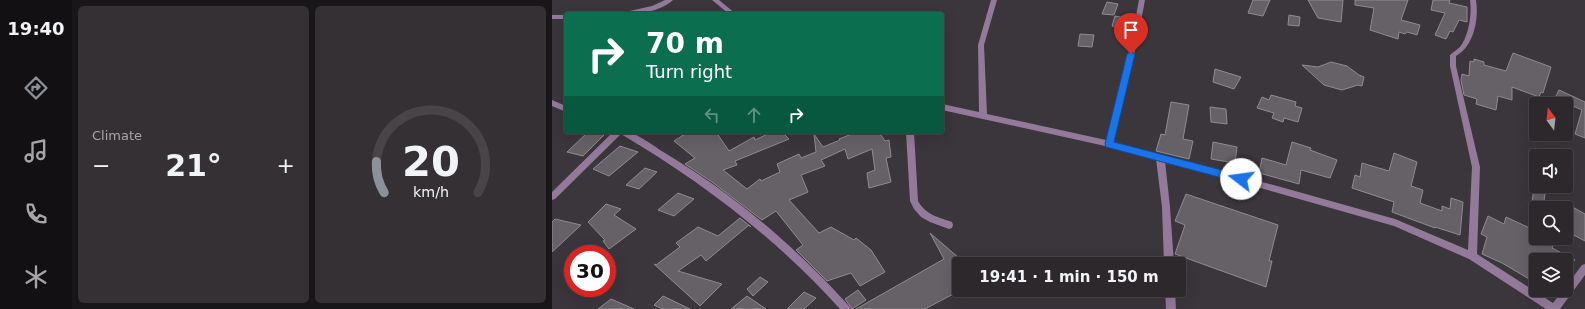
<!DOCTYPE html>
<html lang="en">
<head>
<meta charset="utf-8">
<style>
  body { margin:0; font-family:"DejaVu Sans",sans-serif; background:#343034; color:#f1f3f6; height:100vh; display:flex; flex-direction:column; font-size:15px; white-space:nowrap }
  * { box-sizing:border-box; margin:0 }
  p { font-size:13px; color:#a6a6a9 }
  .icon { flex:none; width:22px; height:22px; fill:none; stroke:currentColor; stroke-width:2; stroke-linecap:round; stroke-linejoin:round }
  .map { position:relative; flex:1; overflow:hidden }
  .details { display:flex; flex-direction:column; gap:6px; padding:6px; background:#181618; width:480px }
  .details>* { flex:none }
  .guide { position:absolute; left:12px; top:12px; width:380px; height:122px; border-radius:4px; box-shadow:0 4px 16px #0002,0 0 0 1px #484448; background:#0b6e4f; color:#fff; overflow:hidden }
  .needle { width:26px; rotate:345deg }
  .controls { position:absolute; left:977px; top:97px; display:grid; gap:8px }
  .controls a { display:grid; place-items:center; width:44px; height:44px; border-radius:4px; background:#2c282c; box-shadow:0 4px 16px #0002,0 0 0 1px #484448; font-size:20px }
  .speed { position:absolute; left:12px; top:245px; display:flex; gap:8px; font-size:20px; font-weight:700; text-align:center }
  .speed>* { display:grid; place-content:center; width:52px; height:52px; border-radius:50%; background:#2c282c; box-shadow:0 4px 16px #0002,0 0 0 1px #484448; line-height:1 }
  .speed .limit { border:6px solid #d22; background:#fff; color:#111 }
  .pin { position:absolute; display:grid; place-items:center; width:34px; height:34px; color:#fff; margin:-41px -17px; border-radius:50% 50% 50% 0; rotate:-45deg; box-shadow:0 0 4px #0007 }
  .pin .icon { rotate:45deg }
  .me { position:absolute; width:44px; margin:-22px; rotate:285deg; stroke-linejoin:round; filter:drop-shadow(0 0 3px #0008) }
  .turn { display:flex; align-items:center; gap:14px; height:84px; padding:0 16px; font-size:18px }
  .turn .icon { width:52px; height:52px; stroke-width:2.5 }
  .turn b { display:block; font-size:28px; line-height:34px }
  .lanes { display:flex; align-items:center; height:38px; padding:0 16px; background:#0003; justify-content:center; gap:20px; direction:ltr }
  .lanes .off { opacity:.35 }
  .big { font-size:30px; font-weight:600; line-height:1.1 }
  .details .tile { flex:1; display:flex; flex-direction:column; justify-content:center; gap:6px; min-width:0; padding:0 14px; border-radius:6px; background:#343034 }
  .details .dial { align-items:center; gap:0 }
  .dial svg { height:104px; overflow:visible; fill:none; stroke:#484448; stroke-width:7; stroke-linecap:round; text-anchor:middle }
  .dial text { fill:#f1f3f6; stroke:none }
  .heat { display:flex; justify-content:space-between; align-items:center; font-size:22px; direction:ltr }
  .details .tiles { flex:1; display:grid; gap:6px; grid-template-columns:repeat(2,1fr) }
  .trip { position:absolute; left:400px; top:257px; width:234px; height:40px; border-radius:4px; background:#2c282c; box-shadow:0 4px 16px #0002,0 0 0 1px #484448; font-weight:600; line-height:40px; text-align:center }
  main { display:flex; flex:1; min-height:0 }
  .menu { display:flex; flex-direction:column; width:72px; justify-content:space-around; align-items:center; background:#121012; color:#a6a6a9 }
  .menu .icon { width:28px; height:28px }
  .menu .on { color:#8c9099 }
  .menu b { font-size:18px; color:#f1f3f6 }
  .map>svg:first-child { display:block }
  .building { fill:#656167; stroke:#908b91 }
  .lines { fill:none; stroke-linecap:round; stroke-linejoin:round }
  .minor { fill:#937a9a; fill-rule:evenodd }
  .route { fill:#1a73e8; stroke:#114b97 }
</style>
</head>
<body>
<main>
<nav class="menu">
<b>19:40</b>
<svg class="icon on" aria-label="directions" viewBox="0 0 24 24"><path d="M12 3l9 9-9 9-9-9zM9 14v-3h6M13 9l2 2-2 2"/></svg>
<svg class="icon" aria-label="music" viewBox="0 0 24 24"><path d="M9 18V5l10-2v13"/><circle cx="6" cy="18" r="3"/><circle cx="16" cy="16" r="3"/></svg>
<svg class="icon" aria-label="phone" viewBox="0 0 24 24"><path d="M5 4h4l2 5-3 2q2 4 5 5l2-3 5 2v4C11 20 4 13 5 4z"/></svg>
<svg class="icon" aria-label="climate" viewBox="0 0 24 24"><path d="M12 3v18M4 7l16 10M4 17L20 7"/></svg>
</nav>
<section class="details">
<div class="tiles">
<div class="tile"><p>Climate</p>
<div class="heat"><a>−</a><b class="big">21°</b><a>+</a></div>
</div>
<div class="tile dial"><svg viewBox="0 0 100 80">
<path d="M14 69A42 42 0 1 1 86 69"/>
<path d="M14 69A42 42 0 0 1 8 45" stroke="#8c9099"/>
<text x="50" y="56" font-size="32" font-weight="700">20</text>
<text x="50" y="72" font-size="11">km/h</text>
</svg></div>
</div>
</section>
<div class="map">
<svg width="1033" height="309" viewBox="0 0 1033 309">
  <rect width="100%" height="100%" fill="#3a363b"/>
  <g class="building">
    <polygon points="701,0 718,0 711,16 696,13"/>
    <polygon points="756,0 791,0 789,22 766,18"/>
    <polygon points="803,0 856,0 849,20 868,25 865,35 855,32 853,34 847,32 846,39 818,30 822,8 803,5"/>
    <polygon points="881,0 898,0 897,3 915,7 915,22 907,20 901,32 898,31 894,39 883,35 893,13 879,10"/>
    <polygon points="555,2 566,4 562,15 550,14"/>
    <polygon points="737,15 748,17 747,26 736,25"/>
    <polygon points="563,16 573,18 571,28 560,26"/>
    <polygon points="528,34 542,35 540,47 526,46"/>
    <polygon points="961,53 999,67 991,93 989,92 987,97 960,87 960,100 946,96 944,110 924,104 925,99 912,95 909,80 910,74 917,76 918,61 922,62 922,59 932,62 932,65 954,71"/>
    <polygon points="779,62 795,66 807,75 812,77 810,86 806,85 790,90 772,85 750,65 766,67"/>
    <polygon points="663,69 689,77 682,89 661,82"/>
    <polygon points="1007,90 1033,102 1033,138 1023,134 1030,110 1003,98"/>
    <polygon points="719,95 744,102 743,106 750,108 746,122 732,118 731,122 720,118 722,113 705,108 710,97 717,100"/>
    <polygon points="619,102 637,105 631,139 641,141 637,159 604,151 609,134 613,135"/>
    <polygon points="658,107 674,109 675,124 659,122"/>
    <polygon points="36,132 55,132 31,156 15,152"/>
    <polygon points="136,132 164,132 177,151 202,137 203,140 220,132 230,132 237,139 183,161 185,165 171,170 195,189 208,179 209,181 228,172 225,164 247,154 249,158 264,152 262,134 271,147 288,140 287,139 305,132 327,132 333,141 337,140 339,157 334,158 339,182 317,188 315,173 323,170 320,149 296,159 293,149 269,160 273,166 249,175 256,192 237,200 267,233 279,227 302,240 304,238 319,250 333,272 308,286 299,273 275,281 244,250 251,245 224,211 210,220 160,182 133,164 143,158 122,141"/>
    <polygon points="661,142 685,147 683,163 659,159"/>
    <polygon points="740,142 759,148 758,150 785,160 778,178 749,170 747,184 707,173 710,158 734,165"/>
    <polygon points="68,146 86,152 57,176 41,169"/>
    <polygon points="842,153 865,162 859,186 871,190 868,203 890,211 890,206 898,209 899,198 911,202 908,235 883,227 883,228 840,212 842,202 800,188 803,175 808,177 810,163 837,171"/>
    <polygon points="93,168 105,172 87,189 74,185"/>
    <polygon points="982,189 993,194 991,208 979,208"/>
    <polygon points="126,193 142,199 122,216 106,210"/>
    <polygon points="634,194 726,225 717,261 720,261 714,287 623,254 633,225 623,221"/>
    <polygon points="54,204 69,209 62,215 84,229 57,249 51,241 53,240 36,222"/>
    <polygon points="1017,205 1033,214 1033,241 1014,231 1014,210"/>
    <polygon points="936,216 952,224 954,217 984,231 984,238 996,238 1003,242 1000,248 1023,260 984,260 984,283 950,263 930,254 935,237 929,234"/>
    <polygon points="188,218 199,227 197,225 154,261 149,255 126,271 170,284 148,306 102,264 104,265 128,247 124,243 146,227 166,236"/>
    <polygon points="3,219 29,225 0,252 0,222"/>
    <polygon points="378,233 407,258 407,291 373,309 304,309 392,259"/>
    <polygon points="208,277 216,282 201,296 195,289"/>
    <polygon points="306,290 314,300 300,309 293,299"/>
    <polygon points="252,292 264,298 252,309 235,309"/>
    <polygon points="111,296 138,309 110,309 102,305"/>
    <polygon points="195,296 214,309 179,309"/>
    <polygon points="59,299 82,309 46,309"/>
  </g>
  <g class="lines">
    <g class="minor">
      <path d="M 113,0 L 121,0 C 108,12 87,14 70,14 L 73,12 L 100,6 Z"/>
      <polygon points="160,0 167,0 184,14 177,14"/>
      <path d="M 439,0 L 445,0 L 432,45 L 435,114 L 554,140 L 579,42 L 587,0 L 593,0 L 585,42 L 561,142 L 689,176 L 843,219 L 916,250 L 920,167 L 898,66 L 898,55 C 901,52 905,50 908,47 C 917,35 920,14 918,0 L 924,0 C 927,19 922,46 904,56 L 904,66 L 928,167 L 925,254 L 1001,303 L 1011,290 L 1014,290 L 1014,286 L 1030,265 L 1033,264 L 1033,275 L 1008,309 L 994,309 L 917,259 L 842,226 L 613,161 L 618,207 L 622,264 L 612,264 L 610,207 L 604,159 L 571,150 L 390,110 L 390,104 L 427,112 L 426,45 Z"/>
      <rect x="0" y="15" width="14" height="4"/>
      <polygon points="0,100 14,106 14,112 0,106"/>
      <path d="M 61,132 C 66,132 72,131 76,132 C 83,133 101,145 108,150 C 178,191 243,246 297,306 L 299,309 L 288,309 C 225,239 150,182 69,134 L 3,199 L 0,200 L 0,192 Z"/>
      <path d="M 354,132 L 362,132 L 366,201 C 374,215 386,217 400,222 L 401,225 L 400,228 L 397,229 L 378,222 L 369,217 L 362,209 L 358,201 Z"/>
      <polygon points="613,290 623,290 624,309 614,309"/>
    </g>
  </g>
  <polygon class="route" points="579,51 583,54 562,142 689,175 693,176 694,179 693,181 689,183 554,147 553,144 575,54"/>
</svg>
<div class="controls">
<a><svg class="needle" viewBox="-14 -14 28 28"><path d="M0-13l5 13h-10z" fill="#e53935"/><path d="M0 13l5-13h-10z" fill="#a6a6a9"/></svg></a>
<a><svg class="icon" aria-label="sound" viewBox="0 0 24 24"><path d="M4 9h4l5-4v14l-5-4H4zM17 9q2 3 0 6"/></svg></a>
<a><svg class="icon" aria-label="search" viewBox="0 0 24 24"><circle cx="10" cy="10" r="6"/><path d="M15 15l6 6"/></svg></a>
<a><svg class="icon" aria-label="layers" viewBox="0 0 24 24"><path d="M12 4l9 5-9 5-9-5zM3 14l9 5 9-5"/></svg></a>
</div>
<div class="speed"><div class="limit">30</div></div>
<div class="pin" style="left:579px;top:54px;background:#d93025"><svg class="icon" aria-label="arrive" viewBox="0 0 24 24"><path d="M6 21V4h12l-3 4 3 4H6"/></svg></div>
<svg class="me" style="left:689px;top:179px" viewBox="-20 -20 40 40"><circle r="19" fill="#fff"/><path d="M0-13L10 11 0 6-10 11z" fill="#1a73e8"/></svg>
<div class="trip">19:41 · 1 min · 150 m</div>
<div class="guide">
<div class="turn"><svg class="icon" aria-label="right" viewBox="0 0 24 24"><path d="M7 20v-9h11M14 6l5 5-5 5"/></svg><div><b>70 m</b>Turn right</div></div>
<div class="lanes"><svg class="icon off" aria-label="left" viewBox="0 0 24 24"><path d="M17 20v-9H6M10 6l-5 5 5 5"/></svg><svg class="icon off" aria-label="ahead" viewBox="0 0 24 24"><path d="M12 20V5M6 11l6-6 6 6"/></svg><svg class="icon" aria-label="right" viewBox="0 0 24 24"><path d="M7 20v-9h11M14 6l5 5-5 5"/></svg></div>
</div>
</div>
</main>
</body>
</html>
